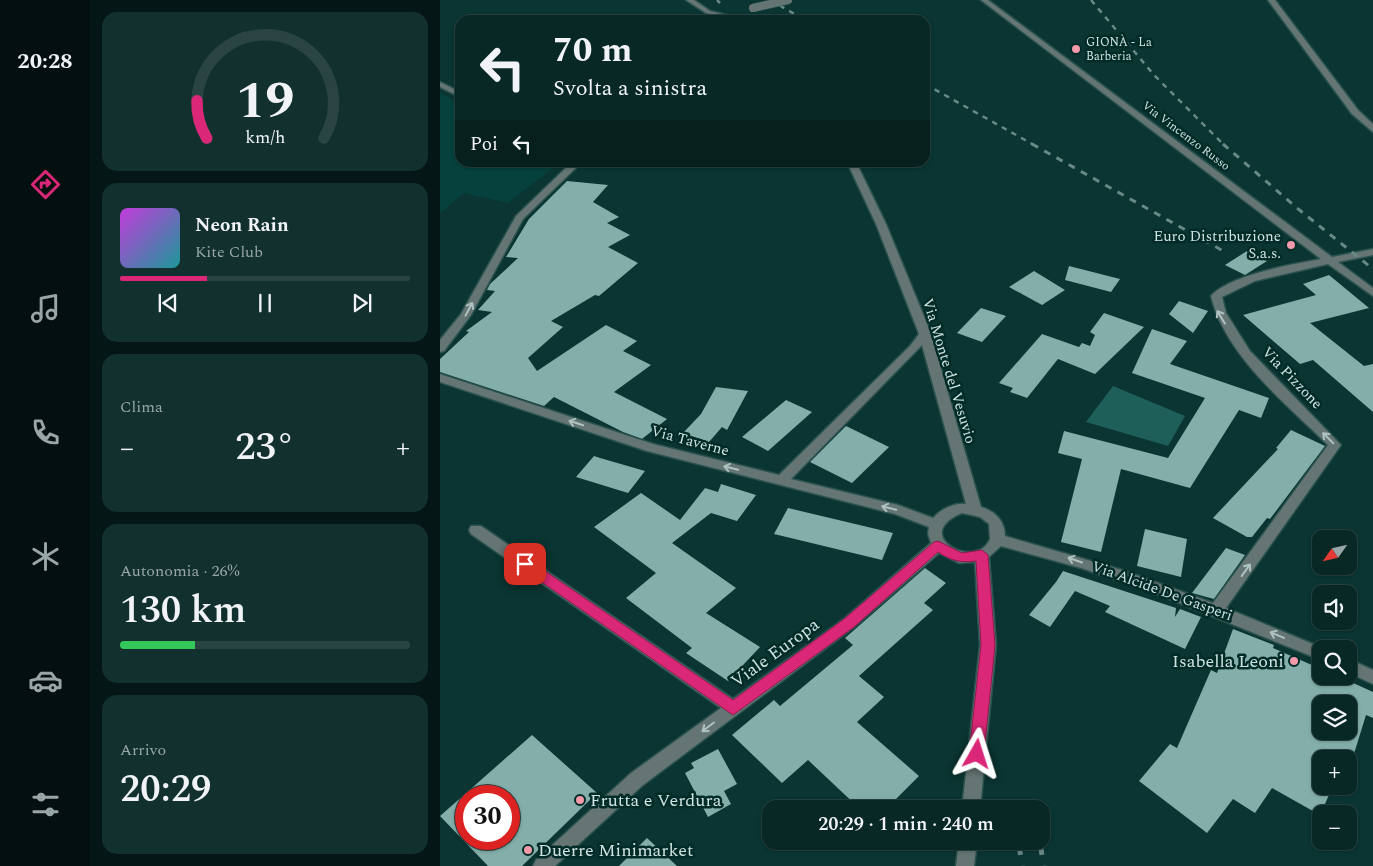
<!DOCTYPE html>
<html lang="it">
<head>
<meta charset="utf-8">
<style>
  body { margin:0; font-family:Spectral,serif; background:#11302e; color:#f1f3f6; height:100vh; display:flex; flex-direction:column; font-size:19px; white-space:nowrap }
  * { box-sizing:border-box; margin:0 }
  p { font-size:16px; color:#98a6a7 }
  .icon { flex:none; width:28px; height:28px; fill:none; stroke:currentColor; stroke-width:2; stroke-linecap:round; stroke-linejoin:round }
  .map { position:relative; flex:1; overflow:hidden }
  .details { display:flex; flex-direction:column; gap:12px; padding:12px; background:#041615; width:350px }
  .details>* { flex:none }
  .hud { position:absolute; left:15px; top:15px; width:475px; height:152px; border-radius:15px; box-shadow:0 1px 4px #0004,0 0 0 1px #294443; background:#082826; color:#f1f3f6; overflow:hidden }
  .needle { width:32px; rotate:236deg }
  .tools { position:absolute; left:872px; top:530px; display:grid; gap:10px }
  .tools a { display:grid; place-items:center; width:45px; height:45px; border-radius:10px; background:#082826; box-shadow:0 1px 4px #0004,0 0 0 1px #294443; font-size:25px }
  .speed { position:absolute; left:15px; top:785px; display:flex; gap:10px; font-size:25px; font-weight:700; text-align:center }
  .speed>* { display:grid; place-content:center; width:65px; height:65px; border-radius:50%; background:#082826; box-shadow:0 1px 4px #0004,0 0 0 1px #294443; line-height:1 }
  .speed .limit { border:8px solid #d22; background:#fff; color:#111 }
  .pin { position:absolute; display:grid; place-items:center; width:42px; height:42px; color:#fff; margin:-21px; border-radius:10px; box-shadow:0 2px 8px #0006 }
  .me { position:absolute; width:55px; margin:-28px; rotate:6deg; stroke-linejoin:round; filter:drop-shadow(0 0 4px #0008) }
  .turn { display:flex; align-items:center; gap:18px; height:105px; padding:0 15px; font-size:22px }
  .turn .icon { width:65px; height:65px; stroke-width:2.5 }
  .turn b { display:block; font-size:35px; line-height:42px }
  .then { display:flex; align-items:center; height:48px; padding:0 15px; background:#0003; gap:10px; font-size:19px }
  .big { font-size:38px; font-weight:600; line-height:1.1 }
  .details .tile { flex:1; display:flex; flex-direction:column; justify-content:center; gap:8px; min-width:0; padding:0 18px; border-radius:15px; background:#11302e }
  .details .dial { align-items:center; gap:0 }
  .dial svg { height:130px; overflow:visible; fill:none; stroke:#294443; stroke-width:7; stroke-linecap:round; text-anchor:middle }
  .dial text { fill:#f1f3f6; stroke:none }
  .song { display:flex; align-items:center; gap:15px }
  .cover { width:60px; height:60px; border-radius:8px; background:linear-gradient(135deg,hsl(290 70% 55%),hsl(180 70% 35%)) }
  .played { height:5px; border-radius:2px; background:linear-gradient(90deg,#db2777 30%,#294443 30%) }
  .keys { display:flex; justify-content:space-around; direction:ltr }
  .heat { display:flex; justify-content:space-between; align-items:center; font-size:28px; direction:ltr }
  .charge { height:8px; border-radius:4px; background:linear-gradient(90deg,#34c759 26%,#294443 0) }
  .trip { position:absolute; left:322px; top:800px; width:288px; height:50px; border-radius:15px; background:#082826; box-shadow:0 1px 4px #0004,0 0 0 1px #294443; font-weight:600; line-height:50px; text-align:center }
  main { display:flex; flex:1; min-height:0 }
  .tabs { display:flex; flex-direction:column; width:90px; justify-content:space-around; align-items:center; background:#03100f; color:#98a6a7 }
  .tabs .icon { width:35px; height:35px }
  .tabs .current { color:#db2777 }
  .tabs b { font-size:22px; color:#f1f3f6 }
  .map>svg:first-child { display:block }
  .built { fill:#06413d }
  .green { fill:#1f5f5a }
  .building { fill:#83aea9; fill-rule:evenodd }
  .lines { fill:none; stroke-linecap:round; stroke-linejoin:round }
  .minor-casing { stroke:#29514e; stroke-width:3 }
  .minor { fill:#647573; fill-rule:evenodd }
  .rail-far2 { stroke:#688986; stroke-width:2.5; stroke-dasharray:5.5 5.5; stroke-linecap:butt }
  .rail-far1 { stroke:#688986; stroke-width:3; stroke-dasharray:7 7; stroke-linecap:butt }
  .rail { stroke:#688986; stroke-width:5; stroke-dasharray:11 11; stroke-linecap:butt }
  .minor-bridge-casing { stroke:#29514e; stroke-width:9; stroke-linecap:butt }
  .minor-bridge { stroke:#647573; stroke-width:8 }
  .oneway { stroke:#aec3c0 }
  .route { fill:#db2777; stroke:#8e194d }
  .poi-dot { fill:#f39aaa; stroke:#002b28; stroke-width:2 }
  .labels { text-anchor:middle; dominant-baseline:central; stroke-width:5; stroke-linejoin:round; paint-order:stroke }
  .far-poi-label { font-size:12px; fill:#cee4e1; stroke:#002b28; text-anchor:start }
  .far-street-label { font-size:12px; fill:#cee4e1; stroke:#002b28 }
  .poi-label { font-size:15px; fill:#cee4e1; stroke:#002b28; text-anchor:end }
  .street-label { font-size:15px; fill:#cee4e1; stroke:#002b28 }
  .near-street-label { font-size:18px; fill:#cee4e1; stroke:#002b28 }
  .near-poi-label { font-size:18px; fill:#cee4e1; stroke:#002b28; text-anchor:start }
</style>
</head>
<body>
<main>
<nav class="tabs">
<b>20:28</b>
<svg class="icon current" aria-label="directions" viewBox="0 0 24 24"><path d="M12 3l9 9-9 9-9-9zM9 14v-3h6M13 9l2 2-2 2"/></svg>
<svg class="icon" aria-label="music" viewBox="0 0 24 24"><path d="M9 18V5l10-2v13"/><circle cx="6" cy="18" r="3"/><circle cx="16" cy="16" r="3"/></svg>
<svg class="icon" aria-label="phone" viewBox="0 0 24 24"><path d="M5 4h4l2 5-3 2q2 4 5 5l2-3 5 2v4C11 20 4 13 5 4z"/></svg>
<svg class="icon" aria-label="climate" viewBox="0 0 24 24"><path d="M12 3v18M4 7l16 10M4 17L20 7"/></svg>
<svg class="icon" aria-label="car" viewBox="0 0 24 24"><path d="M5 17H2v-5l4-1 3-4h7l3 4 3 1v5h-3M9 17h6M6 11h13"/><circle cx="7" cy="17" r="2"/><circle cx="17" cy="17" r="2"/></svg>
<svg class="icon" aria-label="filters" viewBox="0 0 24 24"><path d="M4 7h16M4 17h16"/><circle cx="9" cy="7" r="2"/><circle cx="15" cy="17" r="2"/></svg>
</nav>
<section class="details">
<div class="tile dial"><svg viewBox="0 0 100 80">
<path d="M14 69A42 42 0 1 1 86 69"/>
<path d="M14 69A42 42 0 0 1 8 46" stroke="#db2777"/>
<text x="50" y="56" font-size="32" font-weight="700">19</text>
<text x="50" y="72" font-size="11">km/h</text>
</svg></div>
<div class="tile">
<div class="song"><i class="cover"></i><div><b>Neon Rain</b><p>Kite Club</p></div></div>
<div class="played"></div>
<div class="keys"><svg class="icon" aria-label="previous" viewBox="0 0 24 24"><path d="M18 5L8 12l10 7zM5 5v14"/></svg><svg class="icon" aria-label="pause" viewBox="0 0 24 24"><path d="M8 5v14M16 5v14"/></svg><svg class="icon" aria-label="next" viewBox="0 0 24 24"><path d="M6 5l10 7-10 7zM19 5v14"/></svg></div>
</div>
<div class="tile"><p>Clima</p>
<div class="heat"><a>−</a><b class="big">23°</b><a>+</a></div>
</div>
<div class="tile"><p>Autonomia · 26%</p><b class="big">130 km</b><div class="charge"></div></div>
<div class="tile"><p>Arrivo</p><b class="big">20:29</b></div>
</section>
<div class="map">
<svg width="933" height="866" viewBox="0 0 933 866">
  <rect width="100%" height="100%" fill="#0a3532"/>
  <polygon class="built" points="0,93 20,104 20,162 119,163 68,203 24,193 0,213"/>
  <polygon class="green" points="673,386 745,416 728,446 646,422"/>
  <g class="building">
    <polygon points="127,181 168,185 153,202 179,217 167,223 190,235 168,247 198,263 159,296 155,295 111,321 123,327 88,358 97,371 166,325 197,341 183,351 211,365 174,392 227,419 202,439 183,432 114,397 104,406 0,372 0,359 29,332 26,331 52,312 38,310 55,291 47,290 50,284 78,258 66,257 89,219"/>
    <polygon points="807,251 827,261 805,275 785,265"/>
    <polygon points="629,266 680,279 671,292 625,280"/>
    <polygon points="594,271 625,290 602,305 569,287"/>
    <polygon points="889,275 929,308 870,323 924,366 933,364 933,412 873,360 860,364 803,315 876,295 863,284"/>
    <polygon points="739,301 768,311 753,333 729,314"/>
    <polygon points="541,308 566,316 542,342 517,333"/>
    <polygon points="664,313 704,327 655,374 618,359 587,398 570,392 573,388 559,383 602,334 639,347 642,343 650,346 655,335 650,332"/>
    <polygon points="712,329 747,341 730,364 829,398 821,418 799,410 750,488 681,469 661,552 621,542 642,459 618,453 624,431 728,458 765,398 692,373"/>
    <polygon points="276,387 308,391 287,430 282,427 269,442 243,433 261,414"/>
    <polygon points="346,400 372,412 328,451 302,437"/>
    <polygon points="406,426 449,447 412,483 370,462"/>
    <polygon points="851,430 885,446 830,519 827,518 812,537 807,537 773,518 838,449 836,448"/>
    <polygon points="154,456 160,458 205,471 188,493 136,477"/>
    <polygon points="281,484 316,495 297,521 271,513 232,543 296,588 266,613 320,647 288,681 246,653 252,648 186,598 216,573 154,527 201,493 240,520 265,488 278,492"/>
    <polygon points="348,508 453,533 442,560 334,534"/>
    <polygon points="705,529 747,539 741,577 697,566"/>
    <polygon points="786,548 805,555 774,599 752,593"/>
    <polygon points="485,568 506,583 484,603 493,610 419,676 444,697 417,722 479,776 446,809 420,809 368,760 342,783 292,735 334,700 340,706 413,645 405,638"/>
    <polygon points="623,571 736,608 735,617 740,609 761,617 745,649 665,612 670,606 635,591 610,627 589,615 616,582"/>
    <path d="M 793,629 L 834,645 L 833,648 L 881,669 L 881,676 L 898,676 L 933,692 L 933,718 L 926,715 L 909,770 L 909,759 L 881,759 L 881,786 L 893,786 L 880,815 L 832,788 L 815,813 L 793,799 L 767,833 L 699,781 L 730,744 L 737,748 L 771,670 L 777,673 ZM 881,704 L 909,704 L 909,731 L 881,731 Z"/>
    <path d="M 92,735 L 157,793 L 82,866 L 48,866 L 0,816 ZM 26,796 L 69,796 L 69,839 L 26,839 Z"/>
    <polygon points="278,749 297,784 284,791 291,804 268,817 245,773 254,768 251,763"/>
    <polygon points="207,838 237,866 179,866"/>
  </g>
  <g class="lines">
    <g class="minor-casing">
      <g id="minor">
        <polygon points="246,0 254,0 270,11 307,20 289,18 274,19 272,18 275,16 266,13"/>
        <path d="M 541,0 L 548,0 L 892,257 L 933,249 L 933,255 L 898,262 L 933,288 L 933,296 L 888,264 L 815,281 L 782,297 L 786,313 L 810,351 L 901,445 L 786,608 L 885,649 L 881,649 L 881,660 L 717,594 L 641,568 L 561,546 L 549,557 L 556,645 L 540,809 L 522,809 L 540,645 L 535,562 L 519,563 L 499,553 L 414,627 L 203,785 L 115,866 L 93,866 L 96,860 L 191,773 L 281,708 L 31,534 L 29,530 L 31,526 L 41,526 L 293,699 L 404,619 L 491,543 L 488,534 L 489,527 L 455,514 L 207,451 L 0,382 L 0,374 L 213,444 L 339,475 L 470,346 L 479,334 L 436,224 L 407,162 L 416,162 L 446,224 L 490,331 L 541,507 C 555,511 565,521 565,536 L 682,570 L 773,603 L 888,445 C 846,404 785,355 771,296 C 790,275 853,264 881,259 ZM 482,345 L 526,504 C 515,502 501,509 493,518 L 458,505 L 351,479 ZM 522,513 L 540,517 L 549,524 L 550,539 C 536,572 469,535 522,513 Z"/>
        <polygon points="828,0 835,0 918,110 933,124 933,132 912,114"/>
        <polygon points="0,82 20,92 20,97 0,87"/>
        <polygon points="132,162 142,162 83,219 31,315 4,351 0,352 0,340 21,314 76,216"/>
        <polygon points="909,659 933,670 933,684 909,673"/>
        <polygon points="519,841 537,841 534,866 516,866"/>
      </g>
    </g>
    <use href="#minor" class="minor"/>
    <g class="rail-far2">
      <polyline points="277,0 280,3"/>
      <polyline points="330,0 365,20"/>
      <polyline points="651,0 714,75 784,145"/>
      <polyline points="485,84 594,145"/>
    </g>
    <g class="rail-far1">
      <polyline points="592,144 785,252"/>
      <polyline points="783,144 857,208 933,269"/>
    </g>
    <g class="rail">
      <polyline points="579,844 582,866"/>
      <polyline points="600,844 604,866"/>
    </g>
    <g class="minor-bridge-casing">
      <polyline id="minor-bridge" points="313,8 348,0"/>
    </g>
    <use href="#minor-bridge" class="minor-bridge"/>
  </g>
  <defs><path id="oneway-shaft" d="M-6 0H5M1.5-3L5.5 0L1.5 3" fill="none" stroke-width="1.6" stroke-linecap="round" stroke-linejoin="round" transform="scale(1.25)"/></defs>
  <g class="oneway">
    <use href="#oneway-shaft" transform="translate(29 309) rotate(-62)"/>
    <use href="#oneway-shaft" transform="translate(781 317) rotate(-121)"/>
    <use href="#oneway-shaft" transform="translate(136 423) rotate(-162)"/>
    <use href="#oneway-shaft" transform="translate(888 438) rotate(-135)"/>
    <use href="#oneway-shaft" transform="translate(291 468) rotate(-166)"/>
    <use href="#oneway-shaft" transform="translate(449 508) rotate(-166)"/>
    <use href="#oneway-shaft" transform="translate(635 560) rotate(-161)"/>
    <use href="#oneway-shaft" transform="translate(806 570) rotate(-54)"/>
    <use href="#oneway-shaft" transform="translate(837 635) rotate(-157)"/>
    <use href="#oneway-shaft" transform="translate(268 727) rotate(143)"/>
  </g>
  <path class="route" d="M 498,541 L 522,553 L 542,550 L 548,555 L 555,645 L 544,754 L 542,759 L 537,761 L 531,759 L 529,754 L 541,645 L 536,561 C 521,563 511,561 498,552 L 414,627 L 293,715 L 80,567 L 78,564 L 80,560 L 89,560 L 293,700 L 404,619 L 494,542 Z"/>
  <g class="poi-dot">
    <circle cx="636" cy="49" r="5"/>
    <circle cx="851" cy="245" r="5"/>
    <circle cx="854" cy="661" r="5"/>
    <circle cx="140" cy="800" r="5"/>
    <circle cx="88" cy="850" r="5"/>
  </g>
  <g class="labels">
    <g class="far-poi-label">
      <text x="646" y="42">GIONÀ - La<tspan x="646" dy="14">Barberia</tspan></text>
    </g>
    <g class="far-street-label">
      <text transform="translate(746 136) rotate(37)">Via Vincenzo Russo</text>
    </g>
    <g class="poi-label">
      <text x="841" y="236">Euro Distribuzione<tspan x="841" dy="17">S.a.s.</tspan></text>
    </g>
    <g class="street-label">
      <text transform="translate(509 371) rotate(73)">Via Monte del Vesuvio</text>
      <text transform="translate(852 378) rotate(46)">Via Pizzone</text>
      <text transform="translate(250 441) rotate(15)">Via Taverne</text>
      <text transform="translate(722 591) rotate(20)">Via Alcide De Gasperi</text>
    </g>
    <g class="near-street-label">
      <text transform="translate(335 653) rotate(-36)">Viale Europa</text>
    </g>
    <g class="near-poi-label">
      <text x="844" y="661" text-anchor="end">Isabella Leoni</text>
      <text x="150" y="800">Frutta e Verdura</text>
      <text x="98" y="850">Duerre Minimarket</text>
    </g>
  </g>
</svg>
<div class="tools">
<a><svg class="needle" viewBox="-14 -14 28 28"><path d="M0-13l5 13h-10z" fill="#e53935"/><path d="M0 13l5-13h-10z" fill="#98a6a7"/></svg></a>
<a><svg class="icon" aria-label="sound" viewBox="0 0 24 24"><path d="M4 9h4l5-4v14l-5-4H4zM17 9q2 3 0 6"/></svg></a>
<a><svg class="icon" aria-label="search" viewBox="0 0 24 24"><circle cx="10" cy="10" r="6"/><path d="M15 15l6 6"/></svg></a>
<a><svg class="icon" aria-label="layers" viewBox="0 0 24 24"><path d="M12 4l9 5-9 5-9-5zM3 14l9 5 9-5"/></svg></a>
<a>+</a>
<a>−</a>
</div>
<div class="speed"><div class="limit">30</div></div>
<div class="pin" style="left:85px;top:564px;background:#d93025"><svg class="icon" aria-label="arrive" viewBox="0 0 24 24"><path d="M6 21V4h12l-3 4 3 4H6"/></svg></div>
<svg class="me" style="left:537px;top:754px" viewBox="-20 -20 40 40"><path d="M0-17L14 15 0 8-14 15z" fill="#db2777" stroke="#fff" stroke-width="4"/></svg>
<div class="trip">20:29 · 1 min · 240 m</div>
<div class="hud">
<div class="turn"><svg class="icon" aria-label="left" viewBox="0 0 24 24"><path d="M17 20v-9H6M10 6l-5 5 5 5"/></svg><div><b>70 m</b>Svolta a sinistra</div></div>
<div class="then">Poi<svg class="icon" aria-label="left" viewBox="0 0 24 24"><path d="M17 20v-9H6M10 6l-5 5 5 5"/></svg></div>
</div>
</div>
</main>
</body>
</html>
